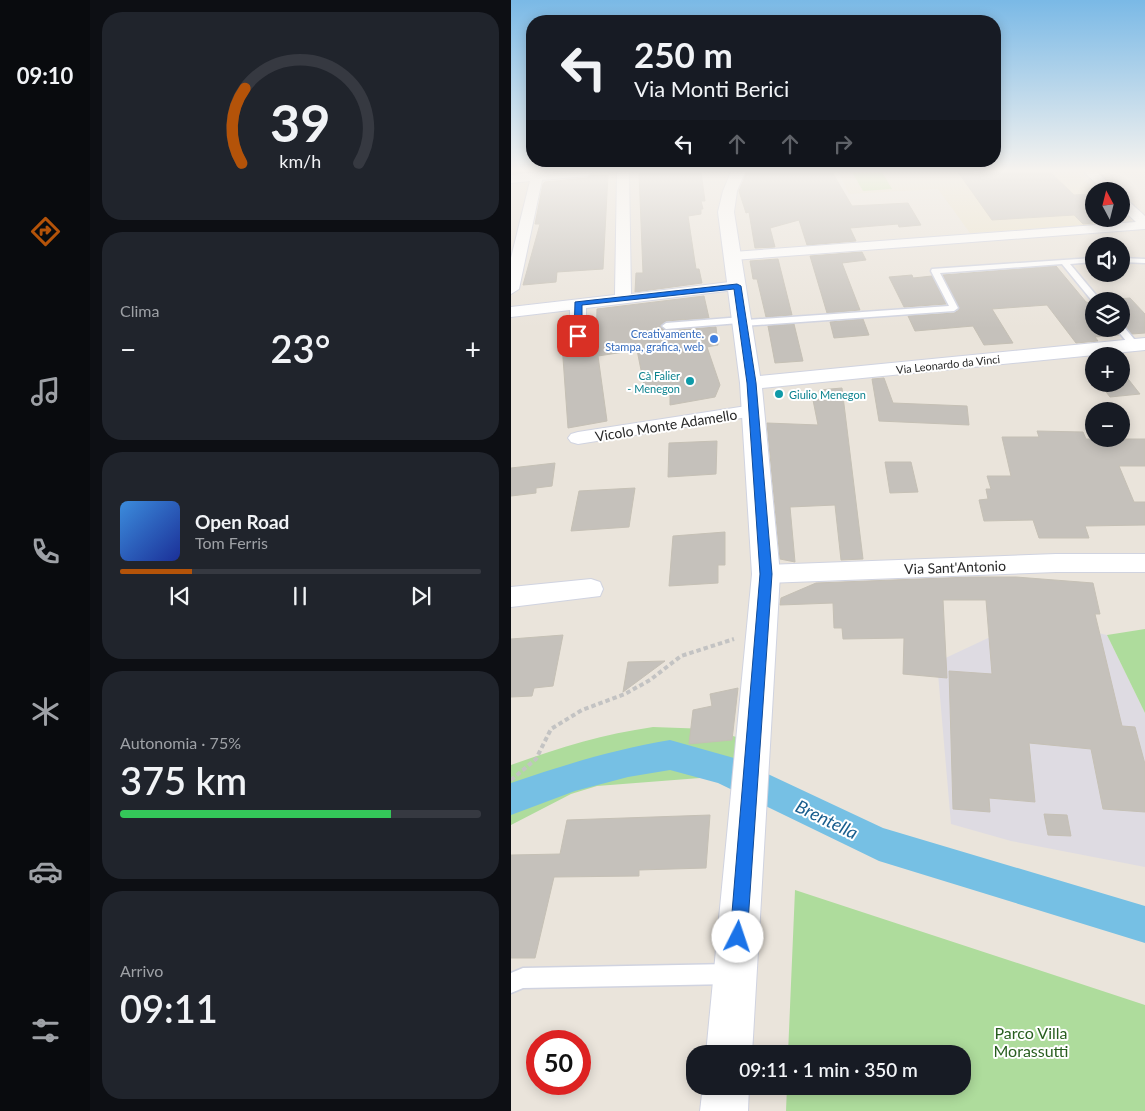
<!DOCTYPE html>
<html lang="it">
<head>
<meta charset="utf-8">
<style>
  body { margin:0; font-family:Lato,sans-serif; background:#20242c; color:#f1f3f6; height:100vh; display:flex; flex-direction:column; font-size:19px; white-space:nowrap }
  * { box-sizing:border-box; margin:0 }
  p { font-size:16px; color:#9ea1a6 }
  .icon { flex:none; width:28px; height:28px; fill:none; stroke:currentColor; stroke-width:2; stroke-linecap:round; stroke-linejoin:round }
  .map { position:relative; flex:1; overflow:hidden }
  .details { display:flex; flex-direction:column; gap:12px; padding:12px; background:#0d0f14; width:421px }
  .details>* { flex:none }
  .banner { position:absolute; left:15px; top:15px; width:475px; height:152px; border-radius:20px; box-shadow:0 2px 12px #0003; background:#171b24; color:#f1f3f6; overflow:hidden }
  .needle { width:32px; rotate:353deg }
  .buttons { position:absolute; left:574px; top:182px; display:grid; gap:10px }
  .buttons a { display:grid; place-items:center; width:45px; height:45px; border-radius:50%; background:#171b24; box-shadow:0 2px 12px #0003; font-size:25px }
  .speed { position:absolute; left:15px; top:1030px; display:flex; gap:10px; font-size:25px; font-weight:700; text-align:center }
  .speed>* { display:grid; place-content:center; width:65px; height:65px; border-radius:50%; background:#171b24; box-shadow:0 2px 12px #0003; line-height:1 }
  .speed .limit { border:8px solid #d22; background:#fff; color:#111 }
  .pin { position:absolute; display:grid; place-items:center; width:42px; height:42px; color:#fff; margin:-21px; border-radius:10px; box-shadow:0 2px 8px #0006 }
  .me { position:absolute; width:55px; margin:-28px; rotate:4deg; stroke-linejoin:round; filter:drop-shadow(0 0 4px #0008) }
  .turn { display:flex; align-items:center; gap:18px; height:105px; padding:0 25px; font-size:22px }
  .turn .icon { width:65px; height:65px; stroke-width:2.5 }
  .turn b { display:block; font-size:35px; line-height:42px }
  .lanes { display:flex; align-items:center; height:48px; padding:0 25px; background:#0003; justify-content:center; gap:25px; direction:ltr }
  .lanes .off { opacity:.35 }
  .big { font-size:38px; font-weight:600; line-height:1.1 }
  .details .tile { flex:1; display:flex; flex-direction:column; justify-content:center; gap:8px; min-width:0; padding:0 18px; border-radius:20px; background:#20242c }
  .details .dial { align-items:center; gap:0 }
  .dial svg { height:130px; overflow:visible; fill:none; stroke:#363941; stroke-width:7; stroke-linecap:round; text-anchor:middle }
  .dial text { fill:#f1f3f6; stroke:none }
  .song { display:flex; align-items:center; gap:15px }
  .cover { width:60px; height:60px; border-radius:8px; background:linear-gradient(135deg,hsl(210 70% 55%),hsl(230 70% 35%)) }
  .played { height:5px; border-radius:2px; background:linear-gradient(90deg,#b45309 20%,#363941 20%) }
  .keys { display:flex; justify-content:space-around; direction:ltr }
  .heat { display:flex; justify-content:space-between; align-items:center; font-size:28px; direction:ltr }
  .charge { height:8px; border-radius:4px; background:linear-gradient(90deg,#34c759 75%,#363941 0) }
  .trip { position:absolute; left:175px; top:1045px; width:285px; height:50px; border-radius:20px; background:#171b24; box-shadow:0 2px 12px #0003; font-weight:600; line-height:50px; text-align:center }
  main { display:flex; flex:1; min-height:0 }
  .tabs { display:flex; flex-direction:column; width:90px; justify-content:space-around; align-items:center; background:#090b0e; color:#9ea1a6 }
  .tabs .icon { width:35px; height:35px }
  .tabs .selected { color:#b45309 }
  .tabs b { font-size:22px; color:#f1f3f6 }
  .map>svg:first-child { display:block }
  .industrial { fill:#dedbe2 }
  .education { fill:#eae2cb }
  .green { fill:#aedc9c }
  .pitch { fill:#bee398 }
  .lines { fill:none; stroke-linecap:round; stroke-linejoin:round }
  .canal { fill:#76c0e4; fill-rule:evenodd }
  .building { fill:#c5c1bb; stroke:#c5c0b5 }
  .lane-casing { stroke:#d0d3e0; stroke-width:3 }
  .street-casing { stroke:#d0d3e0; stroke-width:2 }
  .secondary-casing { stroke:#d0d3e0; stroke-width:2 }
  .path { stroke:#c3c3c3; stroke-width:4; stroke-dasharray:4.5 3; stroke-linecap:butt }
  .lane { fill:#fff; fill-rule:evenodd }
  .street { fill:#fff; fill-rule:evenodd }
  .secondary { fill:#fff; fill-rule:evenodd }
  .route { fill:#1a73e8; stroke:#114b97 }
  .shop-dot { fill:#3f7fe0; stroke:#fff; stroke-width:2 }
  .culture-dot { fill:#0f9aa8; stroke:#fff; stroke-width:2 }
  .labels { text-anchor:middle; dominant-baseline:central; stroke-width:4; stroke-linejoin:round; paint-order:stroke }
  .far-shop-label { font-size:11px; fill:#366cbe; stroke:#fff; text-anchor:end }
  .far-street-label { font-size:11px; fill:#282828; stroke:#fff }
  .far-culture-label { font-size:11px; fill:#0d838f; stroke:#fff; text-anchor:end }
  .street-label { font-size:14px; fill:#282828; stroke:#fff }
  .near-park-label { font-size:16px; fill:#285e1f; stroke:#fff }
  .near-water-label { font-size:18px; font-style:italic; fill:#185d8d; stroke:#fff }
</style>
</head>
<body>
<main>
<nav class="tabs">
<b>09:10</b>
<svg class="icon selected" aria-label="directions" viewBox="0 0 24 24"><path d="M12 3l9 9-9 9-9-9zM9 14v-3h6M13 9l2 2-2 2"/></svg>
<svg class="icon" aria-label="music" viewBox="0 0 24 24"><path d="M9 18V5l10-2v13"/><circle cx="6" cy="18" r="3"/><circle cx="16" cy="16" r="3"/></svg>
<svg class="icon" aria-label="phone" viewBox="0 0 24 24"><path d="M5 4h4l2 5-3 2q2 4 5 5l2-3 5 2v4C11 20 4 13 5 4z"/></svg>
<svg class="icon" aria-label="climate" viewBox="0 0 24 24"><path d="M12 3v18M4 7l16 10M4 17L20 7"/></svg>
<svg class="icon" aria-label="car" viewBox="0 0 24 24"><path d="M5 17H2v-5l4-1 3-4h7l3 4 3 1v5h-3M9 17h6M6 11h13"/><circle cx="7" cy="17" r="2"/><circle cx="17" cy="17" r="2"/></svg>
<svg class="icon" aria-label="filters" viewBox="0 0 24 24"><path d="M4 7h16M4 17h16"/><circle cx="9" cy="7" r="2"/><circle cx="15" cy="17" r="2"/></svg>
</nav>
<section class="details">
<div class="tile dial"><svg viewBox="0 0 100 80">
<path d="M14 69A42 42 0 1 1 86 69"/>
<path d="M14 69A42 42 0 0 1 16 23" stroke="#b45309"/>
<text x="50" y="56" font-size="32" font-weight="700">39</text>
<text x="50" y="72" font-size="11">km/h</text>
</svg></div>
<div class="tile"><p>Clima</p>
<div class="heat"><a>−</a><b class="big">23°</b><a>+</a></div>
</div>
<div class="tile">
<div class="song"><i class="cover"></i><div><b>Open Road</b><p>Tom Ferris</p></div></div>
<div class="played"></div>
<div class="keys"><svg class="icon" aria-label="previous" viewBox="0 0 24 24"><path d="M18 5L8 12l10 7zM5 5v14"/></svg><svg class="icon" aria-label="pause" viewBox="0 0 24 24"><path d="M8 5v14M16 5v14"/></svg><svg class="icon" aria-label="next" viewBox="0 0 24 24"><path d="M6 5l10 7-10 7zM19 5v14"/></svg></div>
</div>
<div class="tile"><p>Autonomia · 75%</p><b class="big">375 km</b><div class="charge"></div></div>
<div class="tile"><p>Arrivo</p><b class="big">09:11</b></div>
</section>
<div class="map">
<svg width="634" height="1111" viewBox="0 0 634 1111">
  <rect width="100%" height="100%" fill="#eae4db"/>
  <polygon class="industrial" points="520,618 596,635 634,713 634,867 500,841 440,824 426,662"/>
  <polygon class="education" points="327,172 564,172 585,191 582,191 582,219 610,219 610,215 614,218 607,223 459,233 427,189 338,194"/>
  <g class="green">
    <polygon points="634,629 634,713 596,635"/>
    <path d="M 142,727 L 197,729 L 229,738 L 225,780 L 202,777 L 86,786 L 60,794 L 0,825 L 0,765 C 47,748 93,734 142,727 Z"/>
    <polygon points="284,890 634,1005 634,1111 275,1111 276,1086 451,1086 451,1054 277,1054"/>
  </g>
  <polygon class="pitch" points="341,172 371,172 381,189 352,191"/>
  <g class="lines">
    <path class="canal" d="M 159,740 L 223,758 L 372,828 L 634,906 L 634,943 L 368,861 L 207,783 L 159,770 L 117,777 L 64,791 L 0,815 L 0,783 C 53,765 104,749 159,740 Z"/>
  </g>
  <g class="building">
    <polygon points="190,172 194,201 190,201 192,209 190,209 190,214 177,216 185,269 188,269 191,283 124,292 125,273 132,273 128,173"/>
    <polygon points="236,172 321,172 341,206 397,203 410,225 388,227 387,224 339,228 345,241 296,245 288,220 259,228 264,247 244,248 238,212 235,213 228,191"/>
    <polygon points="447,172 539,172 563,195 582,194 582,223 572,224 563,215 481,220"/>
    <polygon points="81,175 97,175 92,269 46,272 45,282 12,285 29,224 24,224 32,184 34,182 76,178"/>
    <polygon points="351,252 355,260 331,263 349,310 316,313 299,256"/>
    <polygon points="267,259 281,315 255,317 246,279 242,279 239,261"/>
    <polygon points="545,266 575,302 582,304 582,329 604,329 608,335 584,337 587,341 565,343 536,305 481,309 502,343 473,345 462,326 404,331 397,316 443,313 448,310 432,275"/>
    <polygon points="401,275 402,278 421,276 435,304 393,307 378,277"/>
    <polygon points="193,296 198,318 155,321 149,326 155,331 205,327 207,345 196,347 209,385 204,397 159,405 159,387 133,385 126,350 87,356 96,421 57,428 51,344 84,339 85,345 86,309"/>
    <polygon points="619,298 634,314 634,333 621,334 610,324 610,301 592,300"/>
    <polygon points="352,319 358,335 323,338 319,322"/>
    <polygon points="283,324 292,361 264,363 257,326"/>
    <polygon points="610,370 629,394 599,397 589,384 610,384"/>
    <polygon points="373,378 382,403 456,406 458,425 368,421 361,379"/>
    <polygon points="331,388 352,559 330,560 324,505 279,507 284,562 269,559 256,423 307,425 302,400 310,399 308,390"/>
    <polygon points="526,431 572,432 575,439 634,439 634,466 608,466 623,502 634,502 634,525 574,526 578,538 528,538 522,520 473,521 468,500 477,499 475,489 480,489 476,476 500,476 491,437 528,437"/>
    <polygon points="206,441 205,474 157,477 158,443"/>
    <polygon points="374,462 400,462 407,492 379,493"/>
    <polygon points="44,463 41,486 25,488 25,493 0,496 0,468"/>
    <polygon points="124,488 118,527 60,531 68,491"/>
    <polygon points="214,532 214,565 207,565 207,583 158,586 162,536"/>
    <polygon points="460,577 505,577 582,583 589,614 584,614 611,726 624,727 634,764 634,812 592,809 580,749 518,743 524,802 478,798 479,812 442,809 438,671 481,674 475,600 432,600 436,678 392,674 393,638 332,639 331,628 323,628 322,603 269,605 270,598 305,583"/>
    <polygon points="52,635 42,686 23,688 21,696 0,697 0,639"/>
    <polygon points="154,661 112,692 117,662"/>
    <polygon points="227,688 221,740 178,744 182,710 201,706 199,694"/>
    <polygon points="533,814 556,815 560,836 537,835"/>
    <polygon points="199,815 195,868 128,870 128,876 43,877 24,958 0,958 0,855 49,854 56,820"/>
  </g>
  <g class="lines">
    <g class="lane-casing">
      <g id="lane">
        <polygon points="582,258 582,262 559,264 590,301 582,302 551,264 429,273 447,308 443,311 232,326 228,323 155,329 151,326 155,323 231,317 235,320 438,306 420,271 421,269"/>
        <polygon points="610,258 634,259 634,263 610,262"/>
        <polygon points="610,326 613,327 628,345 626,347 620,347 607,331 606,329 610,329"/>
        <polygon points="220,964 227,967 230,974 227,981 220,984 12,988 0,993 0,973 12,968"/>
      </g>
    </g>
    <g class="street-casing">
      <g id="street">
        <polygon points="26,172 82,172 76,176 31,180 8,289 0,294 0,258 19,181 0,183 0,175"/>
        <polygon points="106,172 118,172 120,294 227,281 235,286 232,289 75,308 75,336 73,340 61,340 59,336 59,310 0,317 0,307 104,295"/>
        <polygon points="573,172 586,172 606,191 593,191"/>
        <polygon points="610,197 614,198 634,216 634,229 222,260 215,256 222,252 625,222 610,208"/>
        <polygon points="242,405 249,407 252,411 249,415 67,444 60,442 57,438 60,434 67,432"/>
        <polygon points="545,554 634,554 634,572 545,572 255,583 246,581 243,574 246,567 255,565"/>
        <polygon points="80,579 89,582 92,589 89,596 0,607 0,587"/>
      </g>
    </g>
    <g class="secondary-casing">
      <g id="secondary">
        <polygon points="220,172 234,172 226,191 223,212 249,376 634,338 634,350 251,388 269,574 241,1054 195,1054 241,574 229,383 207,212 212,191"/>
        <polygon points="192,1086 238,1086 237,1111 189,1111"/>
      </g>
    </g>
    <polyline class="path" points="0,780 25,759 40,729 71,710 114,694 139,680 170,656 223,639"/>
    <use href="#lane" class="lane"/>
    <use href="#street" class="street"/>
    <use href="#secondary" class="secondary"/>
  </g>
  <linearGradient id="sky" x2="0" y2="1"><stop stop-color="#7ab9e6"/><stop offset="0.52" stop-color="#f6f3ef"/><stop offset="1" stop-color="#f6f3ef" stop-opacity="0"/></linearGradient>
  <rect width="634" height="328" fill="url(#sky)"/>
  <polygon class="route" points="226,284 230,286 245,383 261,574 236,937 233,943 227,946 221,943 219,937 249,574 236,383 223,289 71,305 71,336 67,338 63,336 64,302"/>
  <circle class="shop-dot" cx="203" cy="339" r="5"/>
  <g class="culture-dot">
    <circle cx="179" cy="381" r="5"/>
    <circle cx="268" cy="394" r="5"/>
  </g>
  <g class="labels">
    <g class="far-shop-label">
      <text x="193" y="333">Creativamente.<tspan x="193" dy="13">Stampa, grafica, web</tspan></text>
    </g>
    <g class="far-street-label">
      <text transform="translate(437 364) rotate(-6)">Via Leonardo da Vinci</text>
    </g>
    <g class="far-culture-label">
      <text x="169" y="375">Cà Falier<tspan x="169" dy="13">- Menegon</tspan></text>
      <text x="278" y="394" text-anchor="start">Giulio Menegon</text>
    </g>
    <g class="street-label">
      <text transform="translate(155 425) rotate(-9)">Vicolo Monte Adamello</text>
      <text transform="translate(444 567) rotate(-2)">Via Sant'Antonio</text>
    </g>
    <g class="near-park-label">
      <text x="520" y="1032">Parco Villa<tspan x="520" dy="18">Morassutti</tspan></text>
    </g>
    <g class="near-water-label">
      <text transform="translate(316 819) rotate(26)">Brentella</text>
    </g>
  </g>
</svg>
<div class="buttons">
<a><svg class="needle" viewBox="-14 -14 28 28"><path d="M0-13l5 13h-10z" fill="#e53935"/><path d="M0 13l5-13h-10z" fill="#9ea1a6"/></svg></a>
<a><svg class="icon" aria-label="sound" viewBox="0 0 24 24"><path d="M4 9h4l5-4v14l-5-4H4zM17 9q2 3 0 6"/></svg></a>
<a><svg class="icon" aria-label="layers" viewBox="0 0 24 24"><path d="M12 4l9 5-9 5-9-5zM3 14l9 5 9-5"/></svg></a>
<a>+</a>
<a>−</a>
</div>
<div class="speed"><div class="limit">50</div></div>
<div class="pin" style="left:67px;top:336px;background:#d93025"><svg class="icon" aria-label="arrive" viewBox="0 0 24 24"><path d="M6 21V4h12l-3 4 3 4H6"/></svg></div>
<svg class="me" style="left:227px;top:937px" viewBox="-20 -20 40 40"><circle r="19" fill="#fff"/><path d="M0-13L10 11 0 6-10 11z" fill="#1a73e8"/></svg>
<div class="trip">09:11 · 1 min · 350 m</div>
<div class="banner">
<div class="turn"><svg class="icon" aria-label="left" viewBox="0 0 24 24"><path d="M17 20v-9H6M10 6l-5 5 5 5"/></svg><div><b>250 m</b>Via Monti Berici</div></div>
<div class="lanes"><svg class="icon" aria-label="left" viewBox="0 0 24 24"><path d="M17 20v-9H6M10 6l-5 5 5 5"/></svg><svg class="icon off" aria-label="ahead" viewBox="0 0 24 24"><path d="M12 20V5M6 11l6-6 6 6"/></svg><svg class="icon off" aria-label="ahead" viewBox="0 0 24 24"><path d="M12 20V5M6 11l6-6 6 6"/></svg><svg class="icon off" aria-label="right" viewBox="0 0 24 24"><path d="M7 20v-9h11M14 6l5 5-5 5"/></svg></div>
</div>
</div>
</main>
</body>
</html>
